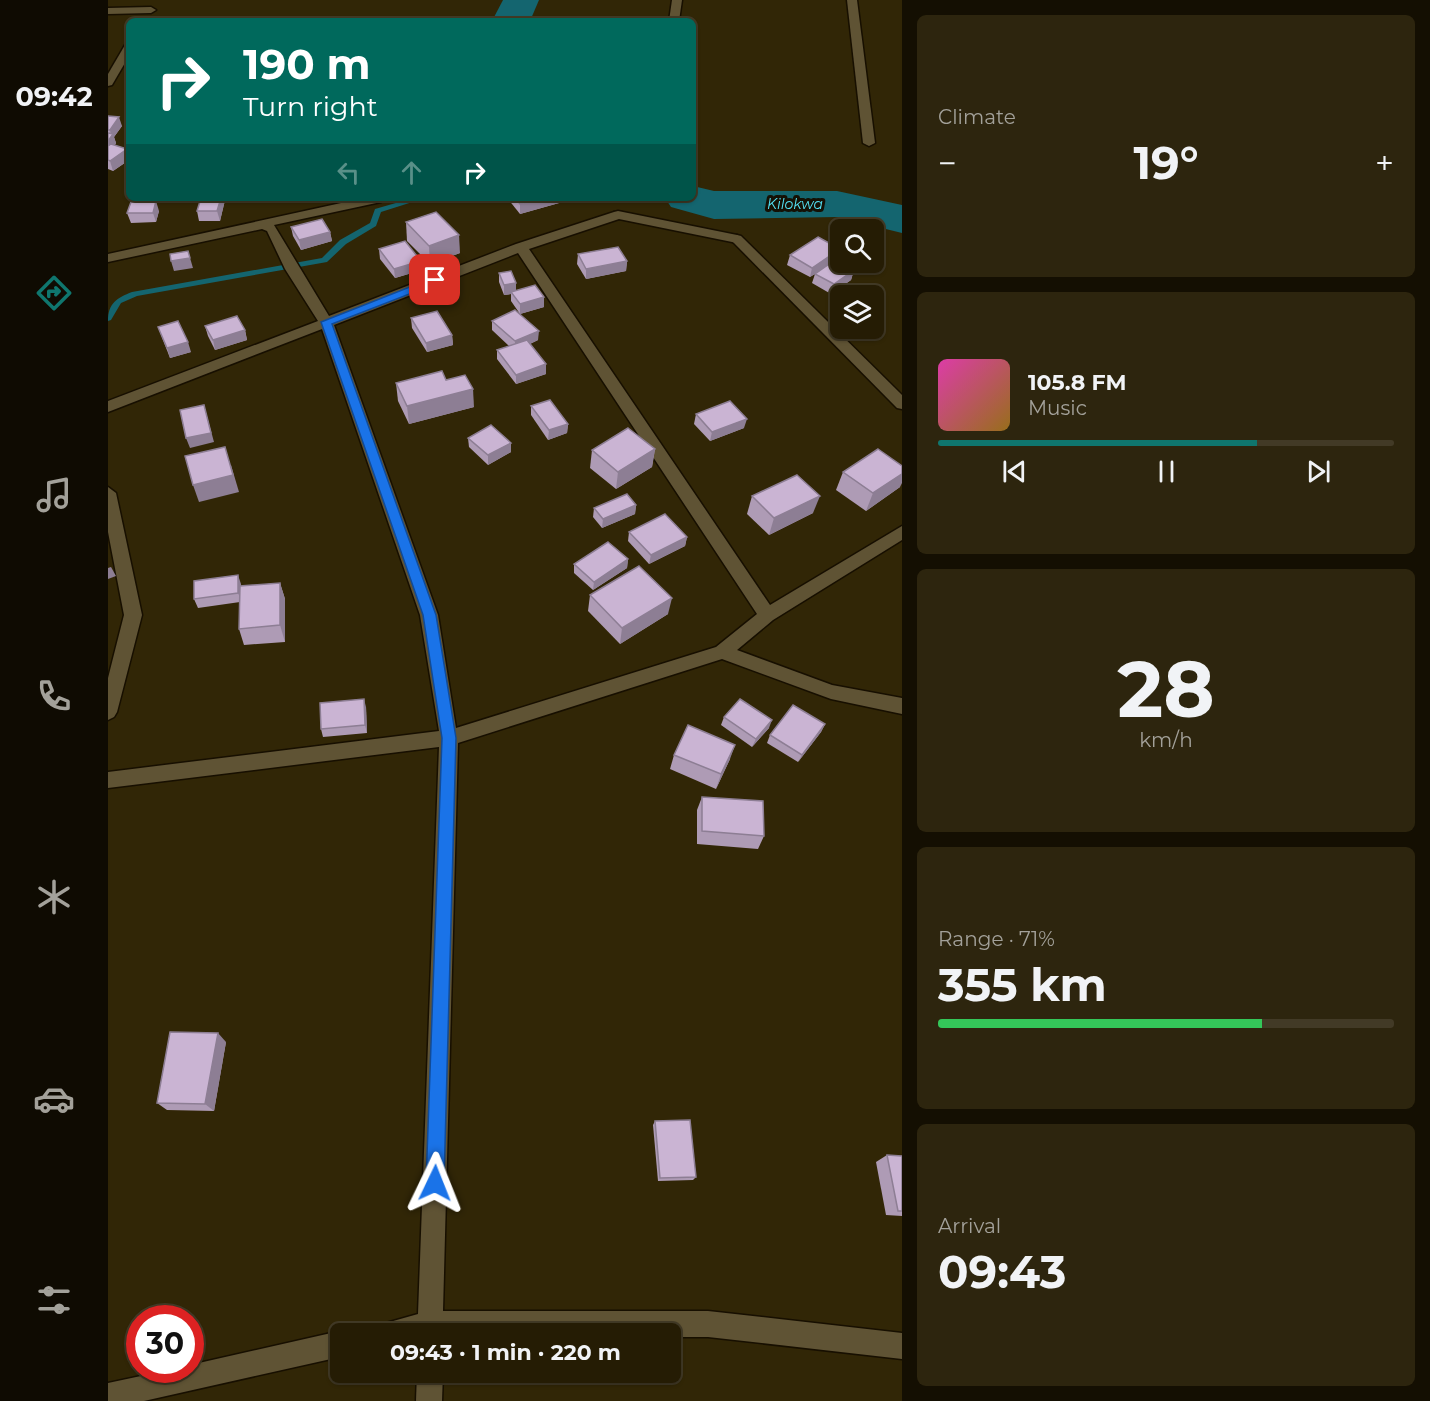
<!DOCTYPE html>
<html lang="en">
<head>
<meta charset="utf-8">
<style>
  body { margin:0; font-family:Montserrat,sans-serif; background:#2d250e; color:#f1f3f6; height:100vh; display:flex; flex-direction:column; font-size:22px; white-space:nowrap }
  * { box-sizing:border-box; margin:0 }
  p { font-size:20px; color:#a3a19a }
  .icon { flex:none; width:33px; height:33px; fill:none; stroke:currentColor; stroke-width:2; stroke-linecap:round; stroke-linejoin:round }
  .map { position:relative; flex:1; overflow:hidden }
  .side { display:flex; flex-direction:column; gap:15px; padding:15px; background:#140f02; width:528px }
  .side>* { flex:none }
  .banner { position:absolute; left:18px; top:18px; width:570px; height:183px; border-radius:9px; box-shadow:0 2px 4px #0004,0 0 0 2px #423a26; background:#00695c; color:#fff; overflow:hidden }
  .buttons { position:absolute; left:722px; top:219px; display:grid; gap:12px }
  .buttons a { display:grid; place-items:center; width:54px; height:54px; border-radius:9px; background:#251c04; box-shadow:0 2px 4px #0004,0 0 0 2px #423a26; font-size:30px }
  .speed { position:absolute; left:18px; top:1305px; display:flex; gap:12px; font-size:30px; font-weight:700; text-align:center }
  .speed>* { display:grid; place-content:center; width:78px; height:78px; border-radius:50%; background:#251c04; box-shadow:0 2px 4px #0004,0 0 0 2px #423a26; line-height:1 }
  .speed .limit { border:9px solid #d22; background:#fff; color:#111 }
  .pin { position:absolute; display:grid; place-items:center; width:51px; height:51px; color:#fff; margin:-26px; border-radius:12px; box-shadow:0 3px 9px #0006 }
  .me { position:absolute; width:66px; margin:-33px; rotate:2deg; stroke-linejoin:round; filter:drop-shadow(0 0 4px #0008) }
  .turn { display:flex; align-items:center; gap:21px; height:126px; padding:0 18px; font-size:27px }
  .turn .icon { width:78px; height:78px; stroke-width:2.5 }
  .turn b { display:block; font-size:42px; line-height:51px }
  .lanes { display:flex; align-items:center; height:57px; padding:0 18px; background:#0003; justify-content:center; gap:30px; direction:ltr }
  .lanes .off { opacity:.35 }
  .big { font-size:45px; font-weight:700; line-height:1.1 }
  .side .tile { flex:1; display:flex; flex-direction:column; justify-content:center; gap:9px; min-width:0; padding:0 21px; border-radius:9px; background:#2d250e }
  .side .dial { align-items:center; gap:0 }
  .dial b { font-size:78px; line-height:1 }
  .song { display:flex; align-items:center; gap:18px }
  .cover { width:72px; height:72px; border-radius:9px; background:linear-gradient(135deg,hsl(320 70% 55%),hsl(40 70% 35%)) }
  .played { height:6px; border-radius:3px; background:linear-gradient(90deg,#0f766e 70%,#423a26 70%) }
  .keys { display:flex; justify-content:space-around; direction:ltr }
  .heat { display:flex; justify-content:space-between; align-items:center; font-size:33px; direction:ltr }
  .charge { height:9px; border-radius:4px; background:linear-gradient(90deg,#34c759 71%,#423a26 0) }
  .trip { position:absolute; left:222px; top:1323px; width:351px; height:60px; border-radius:9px; background:#251c04; box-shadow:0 2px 4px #0004,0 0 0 2px #423a26; font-weight:700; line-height:60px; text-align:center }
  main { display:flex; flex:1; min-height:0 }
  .tabs { display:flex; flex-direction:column; width:108px; justify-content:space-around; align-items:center; background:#0f0b02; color:#a3a19a }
  .tabs .icon { width:42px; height:42px }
  .tabs .on { color:#0f766e }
  .tabs b { font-size:27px; color:#f1f3f6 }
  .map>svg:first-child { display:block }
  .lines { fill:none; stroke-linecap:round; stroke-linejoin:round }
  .stream { fill:#14656f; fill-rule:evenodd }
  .river { fill:#14656f; fill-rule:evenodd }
  .lane-casing { stroke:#170f00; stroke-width:3 }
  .street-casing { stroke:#170f00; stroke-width:3 }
  .lane { fill:#5f5334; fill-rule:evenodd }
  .street { fill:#5f5334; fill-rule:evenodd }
  .wall { fill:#ae9bb5 }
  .shaded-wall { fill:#8d7e94 }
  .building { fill:#cab4d3; stroke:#8d7e94; stroke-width:1.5 }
  .route { fill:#1a73e8; stroke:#114b97; stroke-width:1.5 }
  .labels { text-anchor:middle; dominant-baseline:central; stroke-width:6; stroke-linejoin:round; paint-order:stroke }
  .far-water-label { font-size:14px; font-style:italic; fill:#54e3f6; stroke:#151004 }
</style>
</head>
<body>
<main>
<nav class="tabs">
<b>09:42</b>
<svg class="icon on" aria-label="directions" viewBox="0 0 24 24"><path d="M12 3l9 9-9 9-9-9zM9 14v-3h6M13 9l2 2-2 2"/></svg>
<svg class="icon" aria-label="music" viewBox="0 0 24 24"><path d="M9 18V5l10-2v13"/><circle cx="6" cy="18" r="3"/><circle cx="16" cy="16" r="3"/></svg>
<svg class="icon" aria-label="phone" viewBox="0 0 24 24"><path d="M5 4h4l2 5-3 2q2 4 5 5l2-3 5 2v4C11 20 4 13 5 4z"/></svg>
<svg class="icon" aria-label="climate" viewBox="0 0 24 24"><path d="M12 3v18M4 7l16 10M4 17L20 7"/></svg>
<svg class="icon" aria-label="car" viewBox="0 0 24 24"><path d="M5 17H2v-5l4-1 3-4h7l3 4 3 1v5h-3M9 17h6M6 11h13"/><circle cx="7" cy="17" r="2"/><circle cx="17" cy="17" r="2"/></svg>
<svg class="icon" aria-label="filters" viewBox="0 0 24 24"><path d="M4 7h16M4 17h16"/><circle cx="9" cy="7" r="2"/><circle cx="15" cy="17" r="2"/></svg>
</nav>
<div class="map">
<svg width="794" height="1401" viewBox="0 0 794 1401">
  <rect width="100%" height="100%" fill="#312606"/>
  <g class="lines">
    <path class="stream" d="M 305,198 L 317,198 L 273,212 L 268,226 L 238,244 L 219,262 L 29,296 L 13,303 L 3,320 L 0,321 C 0,303 9,298 24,292 L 214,258 L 232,240 L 262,223 L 267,209 Z"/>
    <g class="river">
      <polygon points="395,0 431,0 422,21 384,21"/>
      <polygon points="585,186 606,191 729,191 794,205 794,233 729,217 606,219 563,207 557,198 585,198"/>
    </g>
    <g class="lane-casing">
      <polygon id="lane" points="510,211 629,235 635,239 629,243 506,218 506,212"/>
    </g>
    <g class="street-casing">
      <g id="street">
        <polygon points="564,0 574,0 571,21 561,21"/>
        <polygon points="739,0 749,0 767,143 761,146 755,143"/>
        <polygon points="0,8 43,7 48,10 43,13 0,14"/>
        <polygon points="21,44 21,56 4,85 0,86 0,74 17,45"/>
        <path d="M 256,198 L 279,198 L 273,202 L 166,225 L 221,316 L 408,244 L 506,212 L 514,212 L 514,218 L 421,249 L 662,605 L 794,526 L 794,540 L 665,620 L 629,650 L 724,685 L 794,698 L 794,714 L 723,699 L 614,659 L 350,743 L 335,1311 L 600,1311 L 794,1333 L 794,1359 L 600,1337 L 562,1337 L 562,1334 L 268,1334 L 271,1325 L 310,1314 L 331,747 L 0,788 L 0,772 L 331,731 L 312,615 L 214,329 L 0,412 L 0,401 L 210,321 L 177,269 L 159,231 L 154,229 L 0,262 L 0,254 ZM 410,253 L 649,614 L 608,647 L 348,728 L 330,615 L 226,325 Z"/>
        <polygon points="629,235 633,236 794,395 794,409 789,408 625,242 625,236"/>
        <polygon points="0,487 8,493 34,615 9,712 6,717 0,720 0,678 16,615 0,532"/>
        <polygon points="232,1331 237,1334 232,1334 232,1357 36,1401 0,1401 0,1383 61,1370 82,1370 82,1365"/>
        <polygon points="309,1372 335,1372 334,1401 308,1401"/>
      </g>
    </g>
    <use href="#lane" class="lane"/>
    <use href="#street" class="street"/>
  </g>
  <g class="wall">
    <polygon points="0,116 14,126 6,137 8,143 7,145 21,155 21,160 5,171 0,169"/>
    <polygon points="93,198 117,198 117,200 112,221 91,221 89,211"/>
    <polygon points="400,198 452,198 451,203 412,214 400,199"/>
    <polygon points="51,211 48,222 23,223 19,213"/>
    <polygon points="298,222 352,253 322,264 299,241"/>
    <polygon points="183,227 222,232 224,241 193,250 185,236"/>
    <polygon points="271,249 313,261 314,270 287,278 272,259"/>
    <polygon points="732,249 729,259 727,260 746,270 743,280 723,294 704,283 707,274 702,277 679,265 682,255"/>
    <polygon points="470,254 519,261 518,271 478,279 469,264"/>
    <polygon points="391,273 408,283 408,290 436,307 412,314 403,301 403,294 396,295 391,282"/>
    <polygon points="303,318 344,335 345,345 319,352 304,328"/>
    <polygon points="384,321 430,340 422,344 438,374 408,384 389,359 389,350 401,346 384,330"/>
    <polygon points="97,326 137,330 139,340 107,350 100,336"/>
    <polygon points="50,327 83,352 62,358"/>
    <polygon points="338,380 366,407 301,424 290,401 288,383"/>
    <polygon points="423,406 460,424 459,433 440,440 423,415"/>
    <polygon points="588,414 636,428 602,441 586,424"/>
    <polygon points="360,438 403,452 380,465 361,447"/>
    <polygon points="547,449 544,467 508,489 482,468 484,450"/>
    <polygon points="735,472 792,487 758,511 728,490"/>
    <polygon points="644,496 705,513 661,535 639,514"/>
    <polygon points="528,505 527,514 494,528 485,517 486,508"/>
    <polygon points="521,532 579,537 577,546 541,564 520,541"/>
    <polygon points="520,559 519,568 485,590 466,573 466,564"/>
    <polygon points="172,583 177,599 177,642 136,645 131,629 132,602 90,608 86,599 133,584 133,586"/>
    <polygon points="482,595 560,614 512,644 480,611"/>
    <polygon points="258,707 259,733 215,737 213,729"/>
    <polygon points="616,717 661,728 644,747 613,725"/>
    <polygon points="717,724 713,732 690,762 659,743 662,735"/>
    <polygon points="566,755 622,759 608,789 562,769"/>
    <polygon points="594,797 656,836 650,849 589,844 589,810"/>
    <polygon points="118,1042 106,1111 59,1110 49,1103"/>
    <polygon points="547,1121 588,1177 585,1180 550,1181 545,1125"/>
    <polygon points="779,1155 794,1156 794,1216 778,1215 768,1162"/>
  </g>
  <g class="shaded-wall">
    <polygon points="11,117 14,126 6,137 8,143 0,155 0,141 3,136 2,130"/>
    <polygon points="19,149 21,155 21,160 5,171 2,161"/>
    <polygon points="113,198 117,198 117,200 112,221 109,211"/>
    <polygon points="435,198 452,198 451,203 412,214 412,204"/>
    <polygon points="48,201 51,211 48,222 45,213"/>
    <polygon points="222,232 224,241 193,250 191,240"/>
    <polygon points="351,235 352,253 322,264 321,246"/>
    <polygon points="732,249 729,259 702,277 704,268"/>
    <polygon points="80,251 85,268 66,271 63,261"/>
    <polygon points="313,261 314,270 287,278 286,269"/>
    <polygon points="519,261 518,271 478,279 478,269"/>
    <polygon points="746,270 743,280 723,294 726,284"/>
    <polygon points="408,283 408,293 403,292 403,294 396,295 396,285"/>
    <polygon points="436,297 436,307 412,314 412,304"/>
    <polygon points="137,330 139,340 107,350 105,340"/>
    <polygon points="431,331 430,340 407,351 407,341"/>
    <polygon points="344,335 345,345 319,352 318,343"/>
    <polygon points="80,342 83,352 62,358 59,348"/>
    <polygon points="438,364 438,374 408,384 408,375"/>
    <polygon points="365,389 366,407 301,424 299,406"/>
    <polygon points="96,405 106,442 82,448 78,438"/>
    <polygon points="639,419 636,428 602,441 604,432"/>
    <polygon points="460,424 459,433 440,440 441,430"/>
    <polygon points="403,443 403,452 380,465 380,455"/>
    <polygon points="547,449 544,467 508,489 510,472"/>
    <polygon points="123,465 131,492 91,502 85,485"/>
    <polygon points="794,474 794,483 792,487 758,511 765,493"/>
    <polygon points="712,496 705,513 661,535 666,518"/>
    <polygon points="528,505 527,514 494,528 495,519"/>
    <polygon points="579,537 577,546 541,564 543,555"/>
    <polygon points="520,559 519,568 485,590 486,582"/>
    <polygon points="3,567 8,576 0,579 0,568"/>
    <polygon points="130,575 133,584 134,602 130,593"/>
    <polygon points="172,583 177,599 177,642 172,625"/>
    <polygon points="564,598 560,614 512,644 514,628"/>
    <polygon points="256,699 258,707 259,733 257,725"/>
    <polygon points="664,720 661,728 644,747 648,739"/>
    <polygon points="717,724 713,732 690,762 694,755"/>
    <polygon points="627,745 622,759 608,789 613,774"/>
    <polygon points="110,1033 118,1042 106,1111 97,1104"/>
  </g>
  <g class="building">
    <polygon points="0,116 11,117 2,130 0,130"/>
    <polygon points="0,133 5,134 0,141"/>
    <polygon points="3,144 19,149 2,161 0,160 0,146"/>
    <polygon points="93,198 113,198 109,211 89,211"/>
    <polygon points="407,198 435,198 412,204"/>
    <polygon points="48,201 45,213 19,213 23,202"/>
    <polygon points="328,212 351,235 321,246 298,222"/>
    <polygon points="214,219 222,232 191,240 183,227"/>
    <polygon points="710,237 732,249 704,268 682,255"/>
    <polygon points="297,241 313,261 286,269 271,249"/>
    <polygon points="510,247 519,261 478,269 470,254"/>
    <polygon points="80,251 82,258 63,261 62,254"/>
    <polygon points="727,260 746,270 726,284 707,274"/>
    <polygon points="403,271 408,283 396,285 391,273"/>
    <polygon points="427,285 436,297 412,304 403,292"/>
    <polygon points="407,310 431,331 407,341 384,321"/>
    <polygon points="329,311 344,335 318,343 303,318"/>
    <polygon points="129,316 137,330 105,340 97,326"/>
    <polygon points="70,321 80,342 59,348 50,327"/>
    <polygon points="419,340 438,364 408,375 389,350"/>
    <polygon points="334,371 338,380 357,375 365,389 299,406 288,383"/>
    <polygon points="442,400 460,424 441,430 423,406"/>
    <polygon points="622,401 639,419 604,432 588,414"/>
    <polygon points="96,405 103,433 78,438 72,410"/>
    <polygon points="383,425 403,443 380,455 360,438"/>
    <polygon points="520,428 547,449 510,472 484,450"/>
    <polygon points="117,447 125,475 85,485 77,456"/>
    <polygon points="770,449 794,466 794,474 765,493 735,472"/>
    <polygon points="689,475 712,496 666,518 644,496"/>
    <polygon points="519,494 528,505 495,519 486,508"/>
    <polygon points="557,514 579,537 543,555 521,532"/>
    <polygon points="500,542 520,559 486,582 466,564"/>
    <polygon points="531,566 564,598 514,628 482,595"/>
    <polygon points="130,575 130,593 86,599 86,581"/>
    <polygon points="172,583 172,625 131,629 132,586"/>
    <polygon points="256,699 257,725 213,729 212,703"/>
    <polygon points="632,699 664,720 648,739 616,717"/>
    <polygon points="685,705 717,724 694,755 662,735"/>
    <polygon points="580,725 627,745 613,774 566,755"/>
    <polygon points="594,797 655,801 656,836 594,831"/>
    <polygon points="62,1032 110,1033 97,1104 49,1103"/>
    <polygon points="582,1120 588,1177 552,1178 547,1121"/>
    <polygon points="779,1155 794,1156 794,1211 790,1211"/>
  </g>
  <polygon class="route" points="327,277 332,280 330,283 224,324 328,615 348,738 336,1183 333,1190 327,1192 321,1190 318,1183 334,738 315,615 213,322"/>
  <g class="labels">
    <g class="far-water-label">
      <text x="687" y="204">Kilokwa</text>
    </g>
  </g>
</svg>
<div class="buttons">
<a><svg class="icon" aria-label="search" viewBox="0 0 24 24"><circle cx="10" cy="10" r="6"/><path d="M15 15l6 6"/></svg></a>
<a><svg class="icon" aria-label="layers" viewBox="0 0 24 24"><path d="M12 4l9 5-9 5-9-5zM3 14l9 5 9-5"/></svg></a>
</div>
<div class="speed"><div class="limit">30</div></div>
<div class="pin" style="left:327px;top:280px;background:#d93025"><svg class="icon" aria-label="arrive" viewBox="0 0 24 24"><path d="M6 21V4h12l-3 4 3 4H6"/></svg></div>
<svg class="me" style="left:327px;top:1183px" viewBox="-20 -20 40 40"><path d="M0-17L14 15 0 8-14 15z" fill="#1a73e8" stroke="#fff" stroke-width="4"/></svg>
<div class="trip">09:43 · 1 min · 220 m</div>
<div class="banner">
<div class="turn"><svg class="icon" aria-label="right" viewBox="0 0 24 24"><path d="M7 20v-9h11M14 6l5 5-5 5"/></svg><div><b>190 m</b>Turn right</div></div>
<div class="lanes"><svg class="icon off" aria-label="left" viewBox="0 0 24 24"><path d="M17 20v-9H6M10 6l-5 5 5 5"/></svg><svg class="icon off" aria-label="ahead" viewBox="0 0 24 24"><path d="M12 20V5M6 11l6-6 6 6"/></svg><svg class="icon" aria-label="right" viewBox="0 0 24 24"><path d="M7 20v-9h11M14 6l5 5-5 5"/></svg></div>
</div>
</div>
<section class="side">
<div class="tile"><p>Climate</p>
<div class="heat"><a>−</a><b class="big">19°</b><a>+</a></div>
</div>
<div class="tile">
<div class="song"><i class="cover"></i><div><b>105.8 FM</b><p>Music</p></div></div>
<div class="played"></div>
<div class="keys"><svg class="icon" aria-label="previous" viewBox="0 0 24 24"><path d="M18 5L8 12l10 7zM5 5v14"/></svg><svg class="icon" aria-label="pause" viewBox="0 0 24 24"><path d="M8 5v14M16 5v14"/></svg><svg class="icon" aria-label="next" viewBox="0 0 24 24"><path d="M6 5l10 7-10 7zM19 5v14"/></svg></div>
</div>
<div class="tile dial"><b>28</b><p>km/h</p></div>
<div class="tile"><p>Range · 71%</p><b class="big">355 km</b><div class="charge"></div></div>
<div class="tile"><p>Arrival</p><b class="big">09:43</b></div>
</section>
</main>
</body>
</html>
